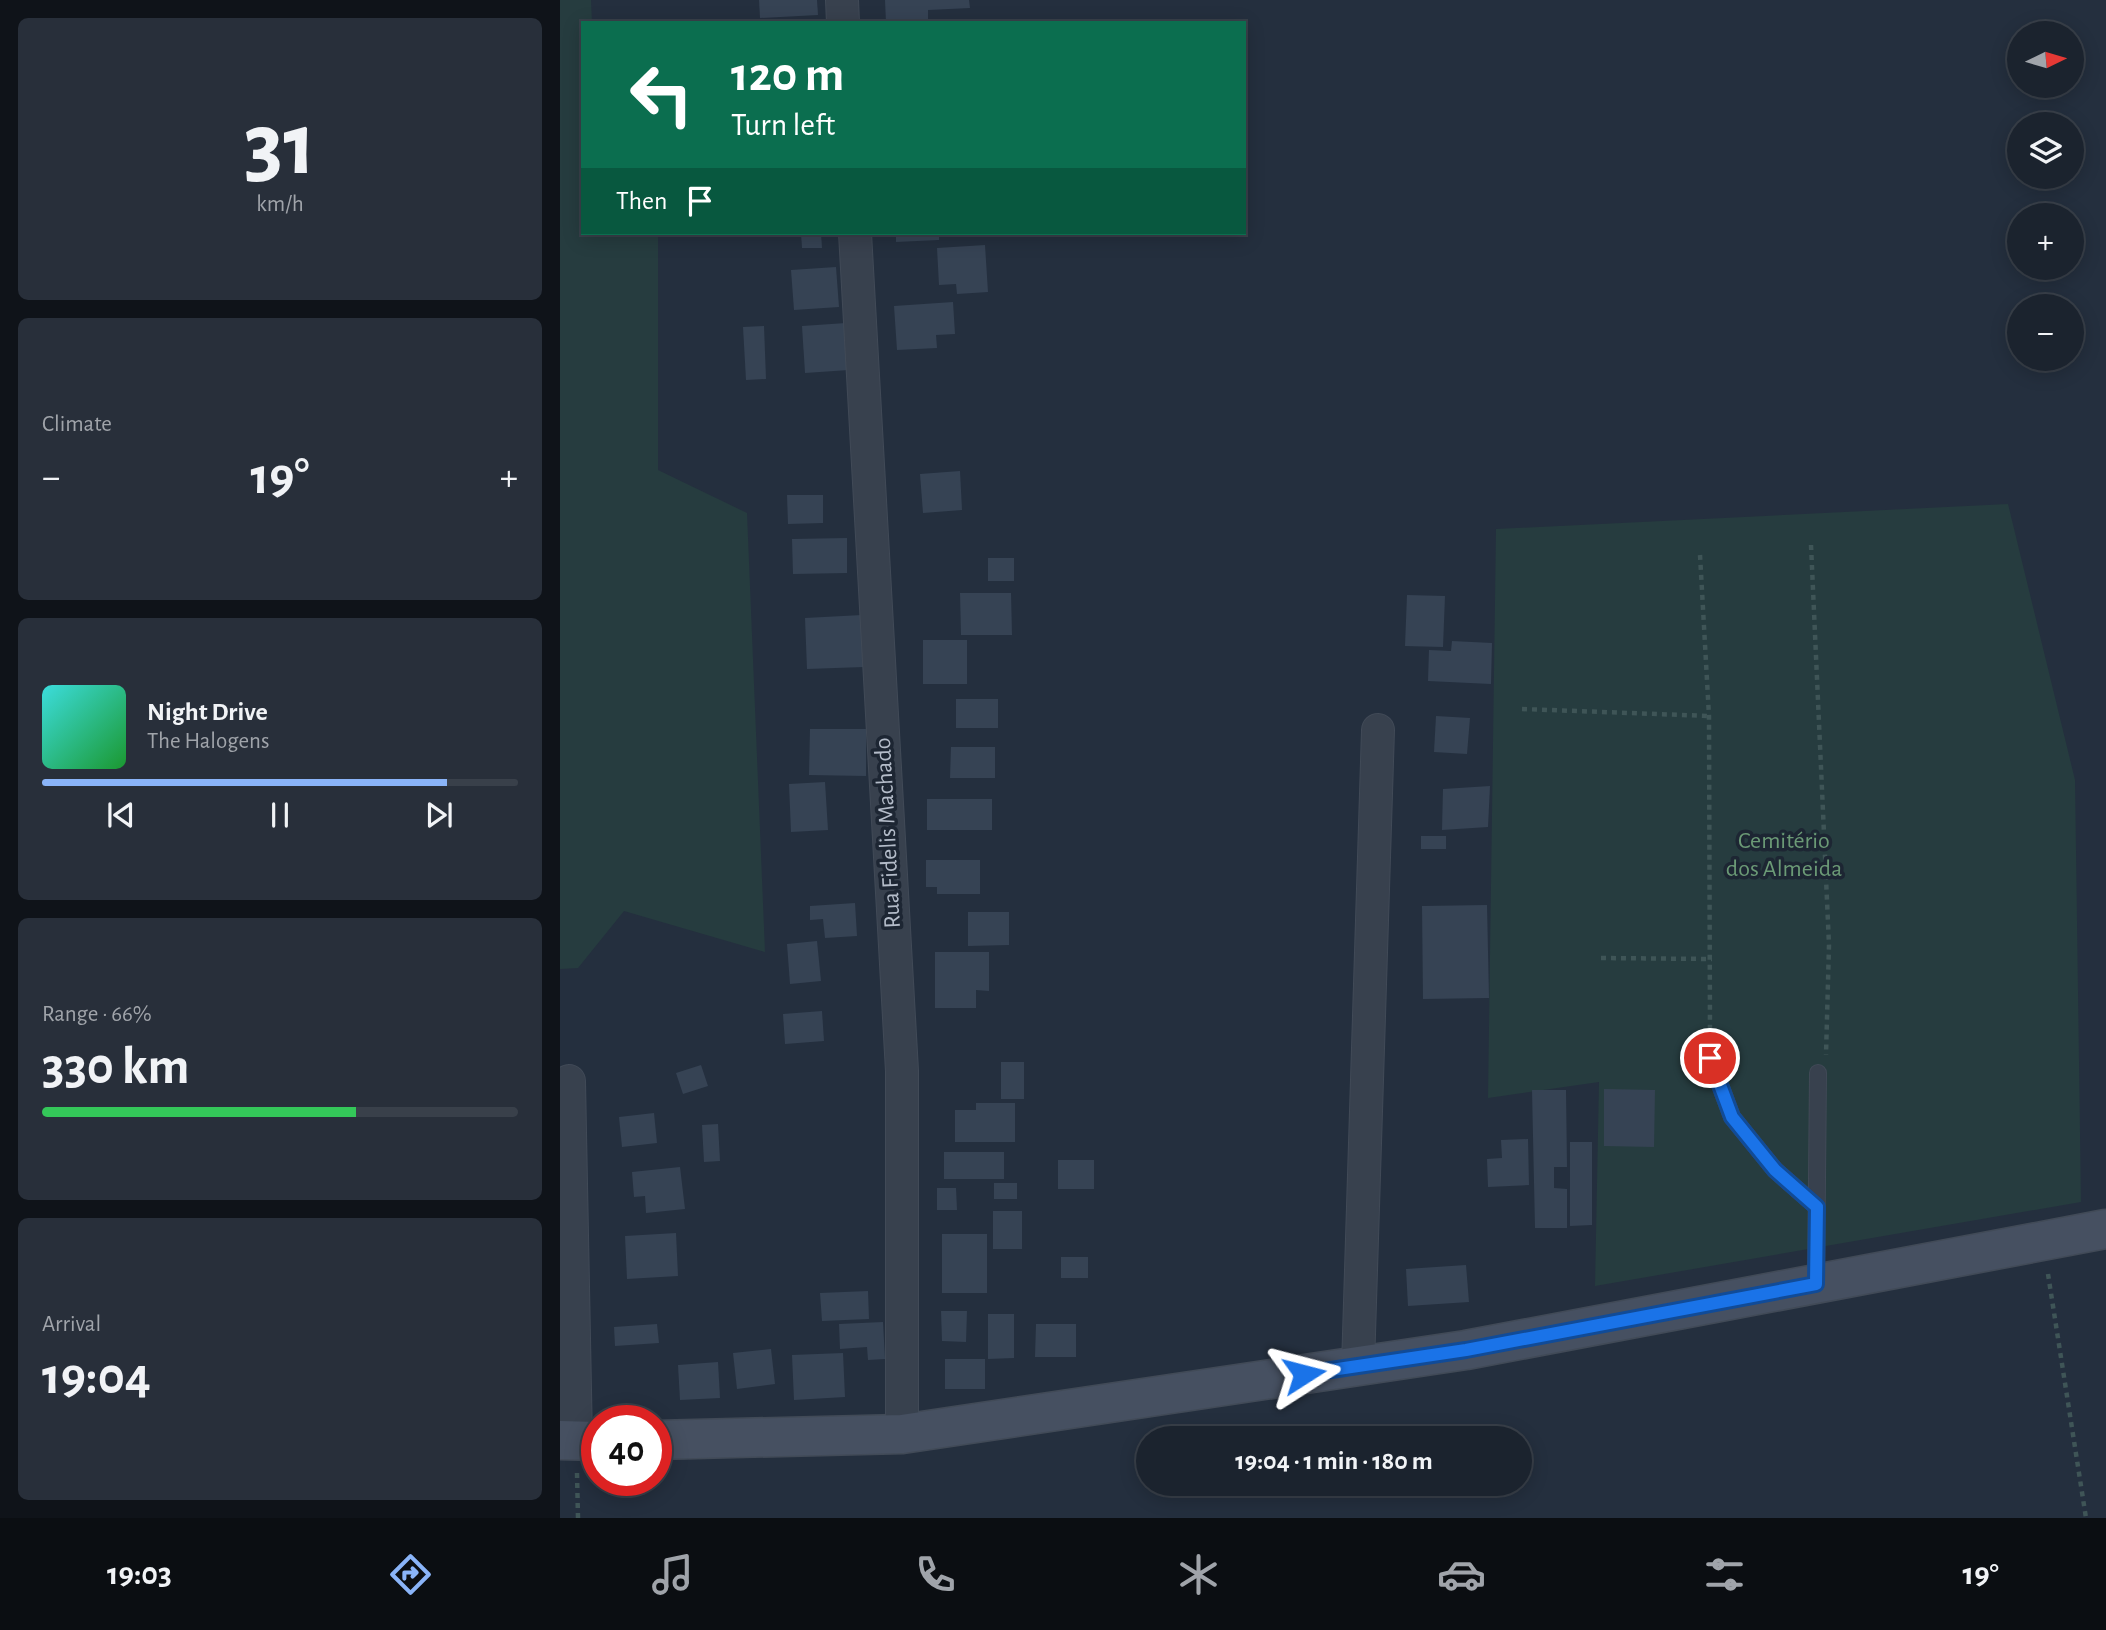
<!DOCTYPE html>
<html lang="en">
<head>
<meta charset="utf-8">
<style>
  body { margin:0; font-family:"Alegreya Sans",sans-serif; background:#282f3a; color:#f1f3f6; height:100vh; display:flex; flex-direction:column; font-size:26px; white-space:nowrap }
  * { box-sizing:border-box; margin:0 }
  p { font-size:23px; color:#a0a4aa }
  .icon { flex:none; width:38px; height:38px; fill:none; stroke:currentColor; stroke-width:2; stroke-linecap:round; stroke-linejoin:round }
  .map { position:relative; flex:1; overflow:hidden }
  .side { display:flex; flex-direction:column; gap:18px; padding:18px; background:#0f1319; width:560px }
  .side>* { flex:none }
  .guide { position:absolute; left:21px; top:21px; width:665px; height:214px; border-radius:0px; box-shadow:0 4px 18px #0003,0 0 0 2px #39404a; background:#0b6e4f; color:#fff; overflow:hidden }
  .needle { width:46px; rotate:85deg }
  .fabs { position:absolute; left:1447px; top:21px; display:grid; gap:14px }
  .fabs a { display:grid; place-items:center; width:77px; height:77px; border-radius:50%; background:#1b232e; box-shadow:0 4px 18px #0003,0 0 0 2px #39404a; font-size:35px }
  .speed { position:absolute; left:21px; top:1405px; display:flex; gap:14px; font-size:35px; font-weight:700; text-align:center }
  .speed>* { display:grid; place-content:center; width:91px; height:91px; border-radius:50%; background:#1b232e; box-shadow:0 4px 18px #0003,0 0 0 2px #39404a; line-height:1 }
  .speed .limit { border:10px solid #d22; background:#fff; color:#111 }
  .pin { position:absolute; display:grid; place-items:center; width:60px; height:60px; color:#fff; margin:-30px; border:4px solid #fff; border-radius:50%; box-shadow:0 2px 7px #0007 }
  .me { position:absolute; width:77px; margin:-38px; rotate:81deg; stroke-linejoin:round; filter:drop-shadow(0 0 5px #0008) }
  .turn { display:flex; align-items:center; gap:24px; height:147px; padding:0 35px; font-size:32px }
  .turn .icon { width:91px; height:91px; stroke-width:2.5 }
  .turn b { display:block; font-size:49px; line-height:60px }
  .then { display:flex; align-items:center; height:66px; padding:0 35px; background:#0003; gap:14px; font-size:26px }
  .big { font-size:52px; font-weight:700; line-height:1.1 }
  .side .tile { flex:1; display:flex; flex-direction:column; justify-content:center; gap:10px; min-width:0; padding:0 24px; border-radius:10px; background:#282f3a }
  .side .dial { align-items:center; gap:0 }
  .dial b { font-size:91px; line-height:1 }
  .song { display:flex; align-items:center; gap:21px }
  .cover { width:84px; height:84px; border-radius:10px; background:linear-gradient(135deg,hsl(180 70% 55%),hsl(130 70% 35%)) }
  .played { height:7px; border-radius:4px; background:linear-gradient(90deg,#8ab4f8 85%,#39404a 85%) }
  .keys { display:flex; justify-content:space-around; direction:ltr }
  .heat { display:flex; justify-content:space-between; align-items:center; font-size:38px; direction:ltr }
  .charge { height:10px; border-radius:5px; background:linear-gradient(90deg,#34c759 66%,#39404a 0) }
  .trip { position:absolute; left:576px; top:1426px; width:396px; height:70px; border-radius:35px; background:#1b232e; box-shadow:0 4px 18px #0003,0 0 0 2px #39404a; font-weight:700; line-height:70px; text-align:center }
  .dock { display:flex; height:112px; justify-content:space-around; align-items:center; background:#0b0e12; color:#a0a4aa }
  .dock .icon { width:49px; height:49px }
  .dock .on { color:#8ab4f8 }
  .dock b { font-size:32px; color:#f1f3f6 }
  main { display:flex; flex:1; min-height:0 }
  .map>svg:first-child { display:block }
  .green { fill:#263c3f }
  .building { fill:#364354 }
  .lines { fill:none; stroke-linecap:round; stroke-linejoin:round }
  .lane-casing { stroke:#414a57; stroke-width:18 }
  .street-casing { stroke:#414a57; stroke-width:34 }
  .secondary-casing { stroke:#414a57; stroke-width:41 }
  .path { stroke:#3f5557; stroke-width:4.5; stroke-dasharray:5 5; stroke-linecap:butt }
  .lane { stroke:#38414e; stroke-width:16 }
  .street { stroke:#38414e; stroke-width:32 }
  .secondary { stroke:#465061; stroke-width:38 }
  .route-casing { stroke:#114b97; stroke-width:18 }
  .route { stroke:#1a73e8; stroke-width:12 }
  .labels { text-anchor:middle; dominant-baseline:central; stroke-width:7; stroke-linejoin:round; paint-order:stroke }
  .street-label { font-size:24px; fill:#b4bcc9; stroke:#1d2633 }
  .park-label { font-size:24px; fill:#6b9a76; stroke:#1d2633 }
</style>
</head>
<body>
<main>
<section class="side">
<div class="tile dial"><b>31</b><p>km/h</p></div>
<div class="tile"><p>Climate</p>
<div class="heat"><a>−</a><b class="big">19°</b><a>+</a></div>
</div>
<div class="tile">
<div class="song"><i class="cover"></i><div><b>Night Drive</b><p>The Halogens</p></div></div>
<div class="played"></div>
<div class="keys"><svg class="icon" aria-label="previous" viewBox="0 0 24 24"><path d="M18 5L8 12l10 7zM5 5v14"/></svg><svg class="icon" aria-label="pause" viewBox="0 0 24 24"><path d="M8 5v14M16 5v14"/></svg><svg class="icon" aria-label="next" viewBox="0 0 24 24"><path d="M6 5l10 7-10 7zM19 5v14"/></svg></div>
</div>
<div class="tile"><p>Range · 66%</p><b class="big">330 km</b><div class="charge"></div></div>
<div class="tile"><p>Arrival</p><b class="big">19:04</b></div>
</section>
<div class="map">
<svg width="1546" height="1518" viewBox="0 0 1546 1518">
  <rect width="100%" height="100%" fill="#242f3e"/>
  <g class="green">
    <polygon points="0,0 31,0 32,23 23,23 23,233 98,233 98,470 187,513 205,952 64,911 18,968 0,969"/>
    <polygon points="1448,504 1515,780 1521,1202 1035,1286 1039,1082 928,1098 936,529"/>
  </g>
  <g class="building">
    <polygon points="199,0 257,0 258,15 200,18"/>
    <polygon points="325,0 409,0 410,8 368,10 368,23 326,23"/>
    <polygon points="241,233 261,233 262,248 242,248"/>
    <polygon points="336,233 379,233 379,240 336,242"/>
    <polygon points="425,245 428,292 397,294 396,284 379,285 377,248"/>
    <polygon points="276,267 279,307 234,310 231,270"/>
    <polygon points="393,302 395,334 376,335 377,348 337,350 334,306"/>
    <polygon points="286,323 289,370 245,373 242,326"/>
    <polygon points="204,326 206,379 186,380 183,327"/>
    <polygon points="400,471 402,510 363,513 360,474"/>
    <polygon points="227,495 263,495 263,523 228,524"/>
    <polygon points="287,538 287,573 233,574 232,539"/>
    <rect x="428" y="558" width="26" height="23"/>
    <polygon points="400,593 451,593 452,635 401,635"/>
    <polygon points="847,595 885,596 883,647 845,646"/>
    <polygon points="302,615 304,667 247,669 245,618"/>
    <rect x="363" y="640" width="44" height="44"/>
    <polygon points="892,641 932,643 931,684 868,681 869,650 891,651"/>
    <rect x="396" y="699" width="42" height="29"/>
    <polygon points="876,716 910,718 907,754 874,752"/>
    <polygon points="250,729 306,729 306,776 249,775"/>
    <polygon points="391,747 435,747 435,778 390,778"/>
    <polygon points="265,782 268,830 231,832 229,784"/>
    <polygon points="930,786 928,827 882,830 883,789"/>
    <rect x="367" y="799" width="65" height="31"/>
    <rect x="861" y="836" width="25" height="13"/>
    <polygon points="366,860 420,860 420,894 377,894 377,887 366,887"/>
    <polygon points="295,903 297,936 265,938 263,919 250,920 250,906"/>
    <polygon points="927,905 929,998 863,999 862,906"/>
    <polygon points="408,912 449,912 449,945 408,946"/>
    <polygon points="257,941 261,981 230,984 227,944"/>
    <polygon points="375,952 429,952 429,991 416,990 416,1008 375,1008"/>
    <polygon points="262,1011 264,1041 225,1044 223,1014"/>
    <rect x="441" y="1062" width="23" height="37"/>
    <polygon points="141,1065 148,1086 123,1094 116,1073"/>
    <polygon points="1044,1089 1095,1090 1094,1147 1044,1146"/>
    <polygon points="972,1090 1006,1090 1007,1167 994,1167 994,1188 1007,1189 1007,1228 975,1228"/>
    <polygon points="416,1103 455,1103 455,1142 395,1142 395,1110 416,1110"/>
    <polygon points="94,1113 97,1143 62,1147 59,1117"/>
    <polygon points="158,1124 160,1161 144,1162 142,1125"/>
    <polygon points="968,1139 969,1185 928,1187 927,1159 942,1158 941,1140"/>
    <polygon points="1010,1142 1032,1142 1032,1225 1010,1226"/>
    <rect x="384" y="1152" width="60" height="27"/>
    <rect x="498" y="1160" width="36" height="29"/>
    <polygon points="120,1167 125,1209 86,1213 85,1196 74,1197 72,1172"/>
    <rect x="434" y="1183" width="23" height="16"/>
    <polygon points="377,1188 396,1188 397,1210 377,1210"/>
    <rect x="433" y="1211" width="29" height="38"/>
    <polygon points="116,1233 118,1276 67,1279 65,1236"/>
    <rect x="382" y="1234" width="45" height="59"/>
    <rect x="501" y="1257" width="27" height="21"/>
    <polygon points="906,1265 909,1302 848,1306 846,1269"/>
    <polygon points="308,1291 309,1319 262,1321 260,1293"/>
    <polygon points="381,1311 407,1311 406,1342 382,1341"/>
    <polygon points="428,1314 454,1314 454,1358 428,1359"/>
    <polygon points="323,1322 325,1359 308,1360 307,1347 280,1349 279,1324"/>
    <polygon points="97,1324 99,1343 55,1346 54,1327"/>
    <polygon points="476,1324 516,1324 516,1357 475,1357"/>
    <polygon points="211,1349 215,1384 177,1389 173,1353"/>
    <polygon points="283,1353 285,1397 234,1400 232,1355"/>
    <rect x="385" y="1359" width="40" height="30"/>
    <polygon points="158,1362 160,1398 120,1400 118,1365"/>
  </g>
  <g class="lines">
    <g class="lane-casing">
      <g id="lane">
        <polyline points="1150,1058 1172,1117 1215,1170 1257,1207"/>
        <polyline points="1256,1284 1258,1073"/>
      </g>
    </g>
    <g class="street-casing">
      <g id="street">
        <polyline points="282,0 283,23"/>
        <polyline points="295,233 342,1071 342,1434"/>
        <polyline points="9,1081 16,1441"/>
        <polyline points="798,1366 818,730"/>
      </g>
    </g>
    <g class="secondary-casing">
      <g id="secondary">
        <polyline points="0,1440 37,1441"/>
        <polyline points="96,1440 342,1434 906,1350 1546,1229"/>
      </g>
    </g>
    <g class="path">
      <polyline points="1251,545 1269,945 1266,1055"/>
      <polyline points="1140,555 1149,716 1150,1037"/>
      <polyline points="962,709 1149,716"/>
      <polyline points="1041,958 1152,959"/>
      <polyline points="1488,1274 1526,1518"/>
      <polyline points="17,1473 18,1518"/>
    </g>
    <use href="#lane" class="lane"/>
    <use href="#street" class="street"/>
    <use href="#secondary" class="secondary"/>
  </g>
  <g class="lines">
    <g class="route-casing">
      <polyline id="route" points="744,1374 906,1350 1256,1284 1257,1207 1215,1170 1172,1117 1150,1058"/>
    </g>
    <use href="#route" class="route"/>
  </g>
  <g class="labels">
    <g class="street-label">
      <text transform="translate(328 833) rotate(-93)">Rua Fidelis Machado</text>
    </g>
    <g class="park-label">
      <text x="1224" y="841">Cemitério<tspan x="1224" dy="28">dos Almeida</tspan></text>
    </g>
  </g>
</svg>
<div class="fabs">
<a><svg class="needle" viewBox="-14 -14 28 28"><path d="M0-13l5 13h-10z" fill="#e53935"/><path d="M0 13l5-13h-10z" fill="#a0a4aa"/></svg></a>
<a><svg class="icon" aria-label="layers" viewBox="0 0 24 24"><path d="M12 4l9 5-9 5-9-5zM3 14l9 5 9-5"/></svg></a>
<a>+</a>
<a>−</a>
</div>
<div class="speed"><div class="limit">40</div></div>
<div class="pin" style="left:1150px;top:1058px;background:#d93025"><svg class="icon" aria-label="arrive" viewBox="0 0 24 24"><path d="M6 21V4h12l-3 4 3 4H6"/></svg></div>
<svg class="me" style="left:744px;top:1374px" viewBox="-20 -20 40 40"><path d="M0-17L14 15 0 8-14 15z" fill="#1a73e8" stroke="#fff" stroke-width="4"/></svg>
<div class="trip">19:04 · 1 min · 180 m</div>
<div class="guide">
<div class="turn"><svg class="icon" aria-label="left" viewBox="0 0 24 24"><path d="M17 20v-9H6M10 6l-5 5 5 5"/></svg><div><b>120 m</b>Turn left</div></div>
<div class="then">Then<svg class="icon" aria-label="arrive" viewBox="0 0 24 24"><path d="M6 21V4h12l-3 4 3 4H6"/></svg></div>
</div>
</div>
</main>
<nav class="dock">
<b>19:03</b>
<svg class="icon on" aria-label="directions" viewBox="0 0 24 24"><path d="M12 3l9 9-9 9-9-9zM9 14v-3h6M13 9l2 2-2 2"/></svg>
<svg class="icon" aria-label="music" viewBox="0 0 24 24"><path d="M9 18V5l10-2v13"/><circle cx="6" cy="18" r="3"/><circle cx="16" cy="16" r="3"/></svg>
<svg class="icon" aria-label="phone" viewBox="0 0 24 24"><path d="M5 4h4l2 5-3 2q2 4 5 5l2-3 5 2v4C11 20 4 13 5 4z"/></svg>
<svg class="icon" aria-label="climate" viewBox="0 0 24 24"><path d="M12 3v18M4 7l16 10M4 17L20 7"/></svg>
<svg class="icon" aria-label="car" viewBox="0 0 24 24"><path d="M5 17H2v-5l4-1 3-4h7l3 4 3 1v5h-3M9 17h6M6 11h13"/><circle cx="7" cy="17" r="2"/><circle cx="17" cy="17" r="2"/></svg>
<svg class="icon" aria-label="filters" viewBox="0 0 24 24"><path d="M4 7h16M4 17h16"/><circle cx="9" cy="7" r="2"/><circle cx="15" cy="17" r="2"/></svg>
<b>19°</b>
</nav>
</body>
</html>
